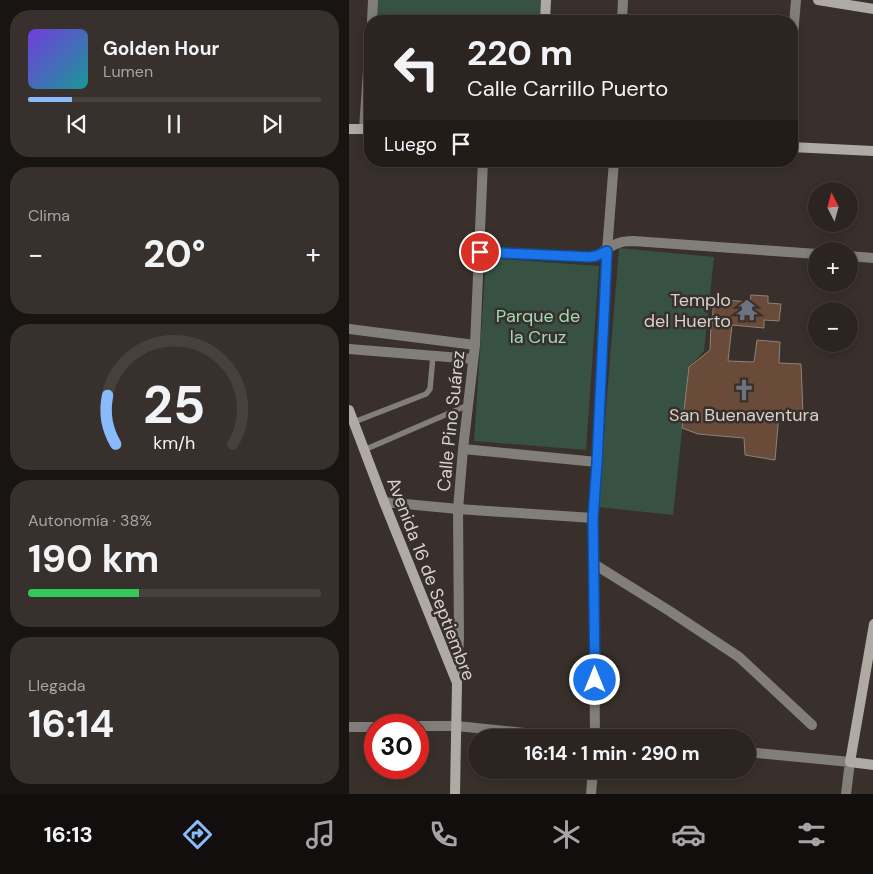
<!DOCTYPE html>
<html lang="es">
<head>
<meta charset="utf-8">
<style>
  body { margin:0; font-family:"DM Sans",sans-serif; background:#37302d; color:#f1f3f6; height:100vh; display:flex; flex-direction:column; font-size:19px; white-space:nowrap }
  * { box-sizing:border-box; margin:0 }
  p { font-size:16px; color:#a6a4a5 }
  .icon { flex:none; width:28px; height:28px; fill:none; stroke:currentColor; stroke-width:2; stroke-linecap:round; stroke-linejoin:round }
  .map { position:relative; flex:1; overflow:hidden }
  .details { display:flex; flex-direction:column; gap:10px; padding:10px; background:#181412; width:349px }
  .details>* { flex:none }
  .banner { position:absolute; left:15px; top:15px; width:434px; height:152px; border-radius:20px; box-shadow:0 2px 12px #0003,0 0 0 1px #47413e; background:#2b2420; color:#f1f3f6; overflow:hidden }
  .needle { width:32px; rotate:354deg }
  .buttons { position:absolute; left:459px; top:182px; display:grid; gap:10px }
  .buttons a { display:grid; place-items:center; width:50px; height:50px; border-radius:50%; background:#2b2420; box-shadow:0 2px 12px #0003,0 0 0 1px #47413e; font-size:25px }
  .speed { position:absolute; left:15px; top:714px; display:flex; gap:10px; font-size:25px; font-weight:700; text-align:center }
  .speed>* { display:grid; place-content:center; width:65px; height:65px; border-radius:50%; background:#2b2420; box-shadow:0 2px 12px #0003,0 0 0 1px #47413e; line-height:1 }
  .speed .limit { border:8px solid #d22; background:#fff; color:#111 }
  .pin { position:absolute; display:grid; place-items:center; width:42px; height:42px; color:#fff; margin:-21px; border:2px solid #fff; border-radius:50%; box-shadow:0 1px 5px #0007 }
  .me { position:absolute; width:55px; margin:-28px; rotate:0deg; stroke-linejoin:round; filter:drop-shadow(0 0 4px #0008) }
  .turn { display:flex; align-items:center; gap:18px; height:105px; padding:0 20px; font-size:22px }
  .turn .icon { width:65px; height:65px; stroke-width:2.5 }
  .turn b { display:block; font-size:35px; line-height:42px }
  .then { display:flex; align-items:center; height:48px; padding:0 20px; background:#0003; gap:10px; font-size:19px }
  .big { font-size:38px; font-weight:700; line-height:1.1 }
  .details .card { flex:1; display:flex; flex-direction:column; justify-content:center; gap:8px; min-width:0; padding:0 18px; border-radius:20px; background:#37302d }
  .details .dial { align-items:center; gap:0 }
  .dial svg { height:130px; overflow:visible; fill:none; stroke:#47413e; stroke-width:7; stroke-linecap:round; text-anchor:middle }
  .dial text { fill:#f1f3f6; stroke:none }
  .song { display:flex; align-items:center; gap:15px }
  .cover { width:60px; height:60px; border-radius:8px; background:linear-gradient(135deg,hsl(260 70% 55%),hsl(180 70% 35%)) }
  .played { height:5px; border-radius:2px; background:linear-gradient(90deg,#89bafc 15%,#47413e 15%) }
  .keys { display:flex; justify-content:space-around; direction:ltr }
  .heat { display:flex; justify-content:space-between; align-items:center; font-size:28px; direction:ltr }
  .charge { height:8px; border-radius:4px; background:linear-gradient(90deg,#34c759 38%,#47413e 0) }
  .trip { position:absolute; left:119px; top:729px; width:288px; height:50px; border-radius:25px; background:#2b2420; box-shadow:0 2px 12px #0003,0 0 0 1px #47413e; font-weight:700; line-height:50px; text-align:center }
  .menu { display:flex; height:80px; justify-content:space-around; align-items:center; background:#110e0d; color:#a6a4a5 }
  .menu .icon { width:35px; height:35px }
  .menu .selected { color:#89bafc }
  .menu b { font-size:22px; color:#f1f3f6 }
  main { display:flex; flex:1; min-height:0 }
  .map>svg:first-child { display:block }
  .green { fill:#375142 }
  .building { fill:#6a4b39; stroke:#8c817b }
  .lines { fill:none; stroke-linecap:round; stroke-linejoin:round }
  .lane { stroke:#827f7b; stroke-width:5.5 }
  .street { stroke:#827f7b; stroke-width:10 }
  .secondary { stroke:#afaba4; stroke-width:10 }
  .route-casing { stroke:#114b97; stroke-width:12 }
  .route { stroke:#1a73e8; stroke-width:9 }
  .labels { text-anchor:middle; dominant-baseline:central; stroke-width:5; stroke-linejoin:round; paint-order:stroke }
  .poi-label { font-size:18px; fill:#d7d1cd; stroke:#39302b; text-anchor:end }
  .park-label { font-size:18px; fill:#9cdbb7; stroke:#39302b }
  .street-label { font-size:18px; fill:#d7d1cd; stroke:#39302b }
</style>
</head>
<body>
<main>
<section class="details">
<div class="card">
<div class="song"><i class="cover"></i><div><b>Golden Hour</b><p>Lumen</p></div></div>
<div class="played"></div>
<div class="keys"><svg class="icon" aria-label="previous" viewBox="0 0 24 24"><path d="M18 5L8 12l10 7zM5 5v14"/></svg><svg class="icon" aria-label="pause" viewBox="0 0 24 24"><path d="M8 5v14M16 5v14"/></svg><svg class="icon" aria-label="next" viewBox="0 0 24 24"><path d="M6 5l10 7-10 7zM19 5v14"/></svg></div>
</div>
<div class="card"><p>Clima</p>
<div class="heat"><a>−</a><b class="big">20°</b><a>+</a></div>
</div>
<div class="card dial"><svg viewBox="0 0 100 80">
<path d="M14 69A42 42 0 1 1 86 69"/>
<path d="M14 69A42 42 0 0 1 9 39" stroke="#89bafc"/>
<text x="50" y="56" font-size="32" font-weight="700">25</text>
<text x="50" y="72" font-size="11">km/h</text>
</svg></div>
<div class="card"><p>Autonomía · 38%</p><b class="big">190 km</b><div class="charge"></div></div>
<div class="card"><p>Llegada</p><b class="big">16:14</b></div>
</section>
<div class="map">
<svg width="525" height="794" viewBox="0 0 525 794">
  <rect width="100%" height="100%" fill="#39302b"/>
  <g class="green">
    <polygon points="24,0 197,0 196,21 23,21"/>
    <polygon points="270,248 365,257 355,351 340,367 324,515 249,507"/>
    <polygon points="137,258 250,266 237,450 125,441"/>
  </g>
  <polygon class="building" points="402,295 419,296 419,303 432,304 430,321 415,320 415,328 383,325 379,361 405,362 408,340 431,342 430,363 452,364 454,413 430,414 426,460 396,455 395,438 349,434 333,428 340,367 361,350 362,323 363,323 365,299 401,302"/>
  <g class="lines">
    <g class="lane">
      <polyline points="5,422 77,394 81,389 84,356"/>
      <polyline points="15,450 119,405"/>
    </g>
    <g class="street">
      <polyline points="23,21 24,0"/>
      <polyline points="273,21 274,0"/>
      <polyline points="442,60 447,0"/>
      <polyline points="15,129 21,41"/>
      <path d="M 131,252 L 241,257 C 253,255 258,248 267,244 C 273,241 278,241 284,241 L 468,254"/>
      <polyline points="500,256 525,258"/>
      <polyline points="0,329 126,345"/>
      <polyline points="0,349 124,359"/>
      <polyline points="114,449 248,462"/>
      <polyline points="35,502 109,509 244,518"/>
      <polyline points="245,564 322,612 390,657 463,725"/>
      <polyline points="108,683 110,639 109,509 114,449 126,345 134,161"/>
      <polyline points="69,726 108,726 224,738"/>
      <polyline points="0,727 26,727"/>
      <polyline points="246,738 244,518 248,462 258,251 265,161"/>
      <polyline points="398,752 501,762 497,794"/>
      <polyline points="242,794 244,770"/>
    </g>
    <g class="secondary">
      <polyline points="469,0 525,9"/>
      <polyline points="196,21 197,0"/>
      <polyline points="0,129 21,129"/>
      <polyline points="442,147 525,151"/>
      <polyline points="0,410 35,502 108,683 106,794"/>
      <polyline points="525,624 501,762 525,765"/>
    </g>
  </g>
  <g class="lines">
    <g class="route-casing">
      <polyline id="route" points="131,252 241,257 247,256 258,251 248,462 244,518 246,680"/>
    </g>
    <use href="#route" class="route"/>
  </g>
  <defs>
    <g id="temple-bare" transform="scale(1.725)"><path d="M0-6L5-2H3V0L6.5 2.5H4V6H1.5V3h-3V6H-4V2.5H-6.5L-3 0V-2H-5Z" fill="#6b7280" stroke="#39302b" stroke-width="2.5" paint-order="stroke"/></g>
    <g id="church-bare" transform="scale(1.725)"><path d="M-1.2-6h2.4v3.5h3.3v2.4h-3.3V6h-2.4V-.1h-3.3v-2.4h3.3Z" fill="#6b7280" stroke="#39302b" stroke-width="2.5" paint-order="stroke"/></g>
  </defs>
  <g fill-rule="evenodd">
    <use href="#temple-bare" x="398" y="310"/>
    <use href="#church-bare" x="395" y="390"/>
  </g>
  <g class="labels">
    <g class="poi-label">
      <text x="382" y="300">Templo<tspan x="382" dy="21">del Huerto</tspan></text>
      <text x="395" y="415" text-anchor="middle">San Buenaventura</text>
    </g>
    <g class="park-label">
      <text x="189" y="316">Parque de<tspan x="189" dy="21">la Cruz</tspan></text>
    </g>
    <g class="street-label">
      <text transform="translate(102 421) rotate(-84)">Calle Pino Suárez</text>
      <text transform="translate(82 579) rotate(69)">Avenida 16 de Septiembre</text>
    </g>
  </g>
</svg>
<div class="buttons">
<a><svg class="needle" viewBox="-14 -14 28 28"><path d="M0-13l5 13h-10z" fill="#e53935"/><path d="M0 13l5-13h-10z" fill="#a6a4a5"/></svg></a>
<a>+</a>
<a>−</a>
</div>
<div class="speed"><div class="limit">30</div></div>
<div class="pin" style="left:131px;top:252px;background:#d93025"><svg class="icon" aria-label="arrive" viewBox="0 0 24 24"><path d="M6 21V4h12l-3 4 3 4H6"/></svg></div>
<svg class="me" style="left:246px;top:680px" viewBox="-20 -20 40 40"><circle r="17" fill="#1a73e8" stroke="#fff" stroke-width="3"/><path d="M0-11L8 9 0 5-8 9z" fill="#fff"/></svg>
<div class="trip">16:14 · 1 min · 290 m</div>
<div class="banner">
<div class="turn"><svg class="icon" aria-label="left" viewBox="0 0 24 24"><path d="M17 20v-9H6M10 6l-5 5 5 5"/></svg><div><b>220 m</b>Calle Carrillo Puerto</div></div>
<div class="then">Luego<svg class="icon" aria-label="arrive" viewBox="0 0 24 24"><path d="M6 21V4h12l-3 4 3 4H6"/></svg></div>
</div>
</div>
</main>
<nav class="menu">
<b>16:13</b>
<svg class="icon selected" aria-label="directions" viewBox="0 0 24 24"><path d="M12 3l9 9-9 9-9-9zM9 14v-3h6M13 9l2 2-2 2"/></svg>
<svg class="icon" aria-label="music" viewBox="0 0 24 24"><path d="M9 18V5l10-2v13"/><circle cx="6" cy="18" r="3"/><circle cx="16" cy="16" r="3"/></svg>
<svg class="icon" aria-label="phone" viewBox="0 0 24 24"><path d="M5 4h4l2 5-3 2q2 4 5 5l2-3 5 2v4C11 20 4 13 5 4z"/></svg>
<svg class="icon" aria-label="climate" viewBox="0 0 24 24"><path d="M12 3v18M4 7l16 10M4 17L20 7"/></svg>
<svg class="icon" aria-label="car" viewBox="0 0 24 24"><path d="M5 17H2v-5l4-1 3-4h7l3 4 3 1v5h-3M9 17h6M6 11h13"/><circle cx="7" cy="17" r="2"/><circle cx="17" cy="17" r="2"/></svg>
<svg class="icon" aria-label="filters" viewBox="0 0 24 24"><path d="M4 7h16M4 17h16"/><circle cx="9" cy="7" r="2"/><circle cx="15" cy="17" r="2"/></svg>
</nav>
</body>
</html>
